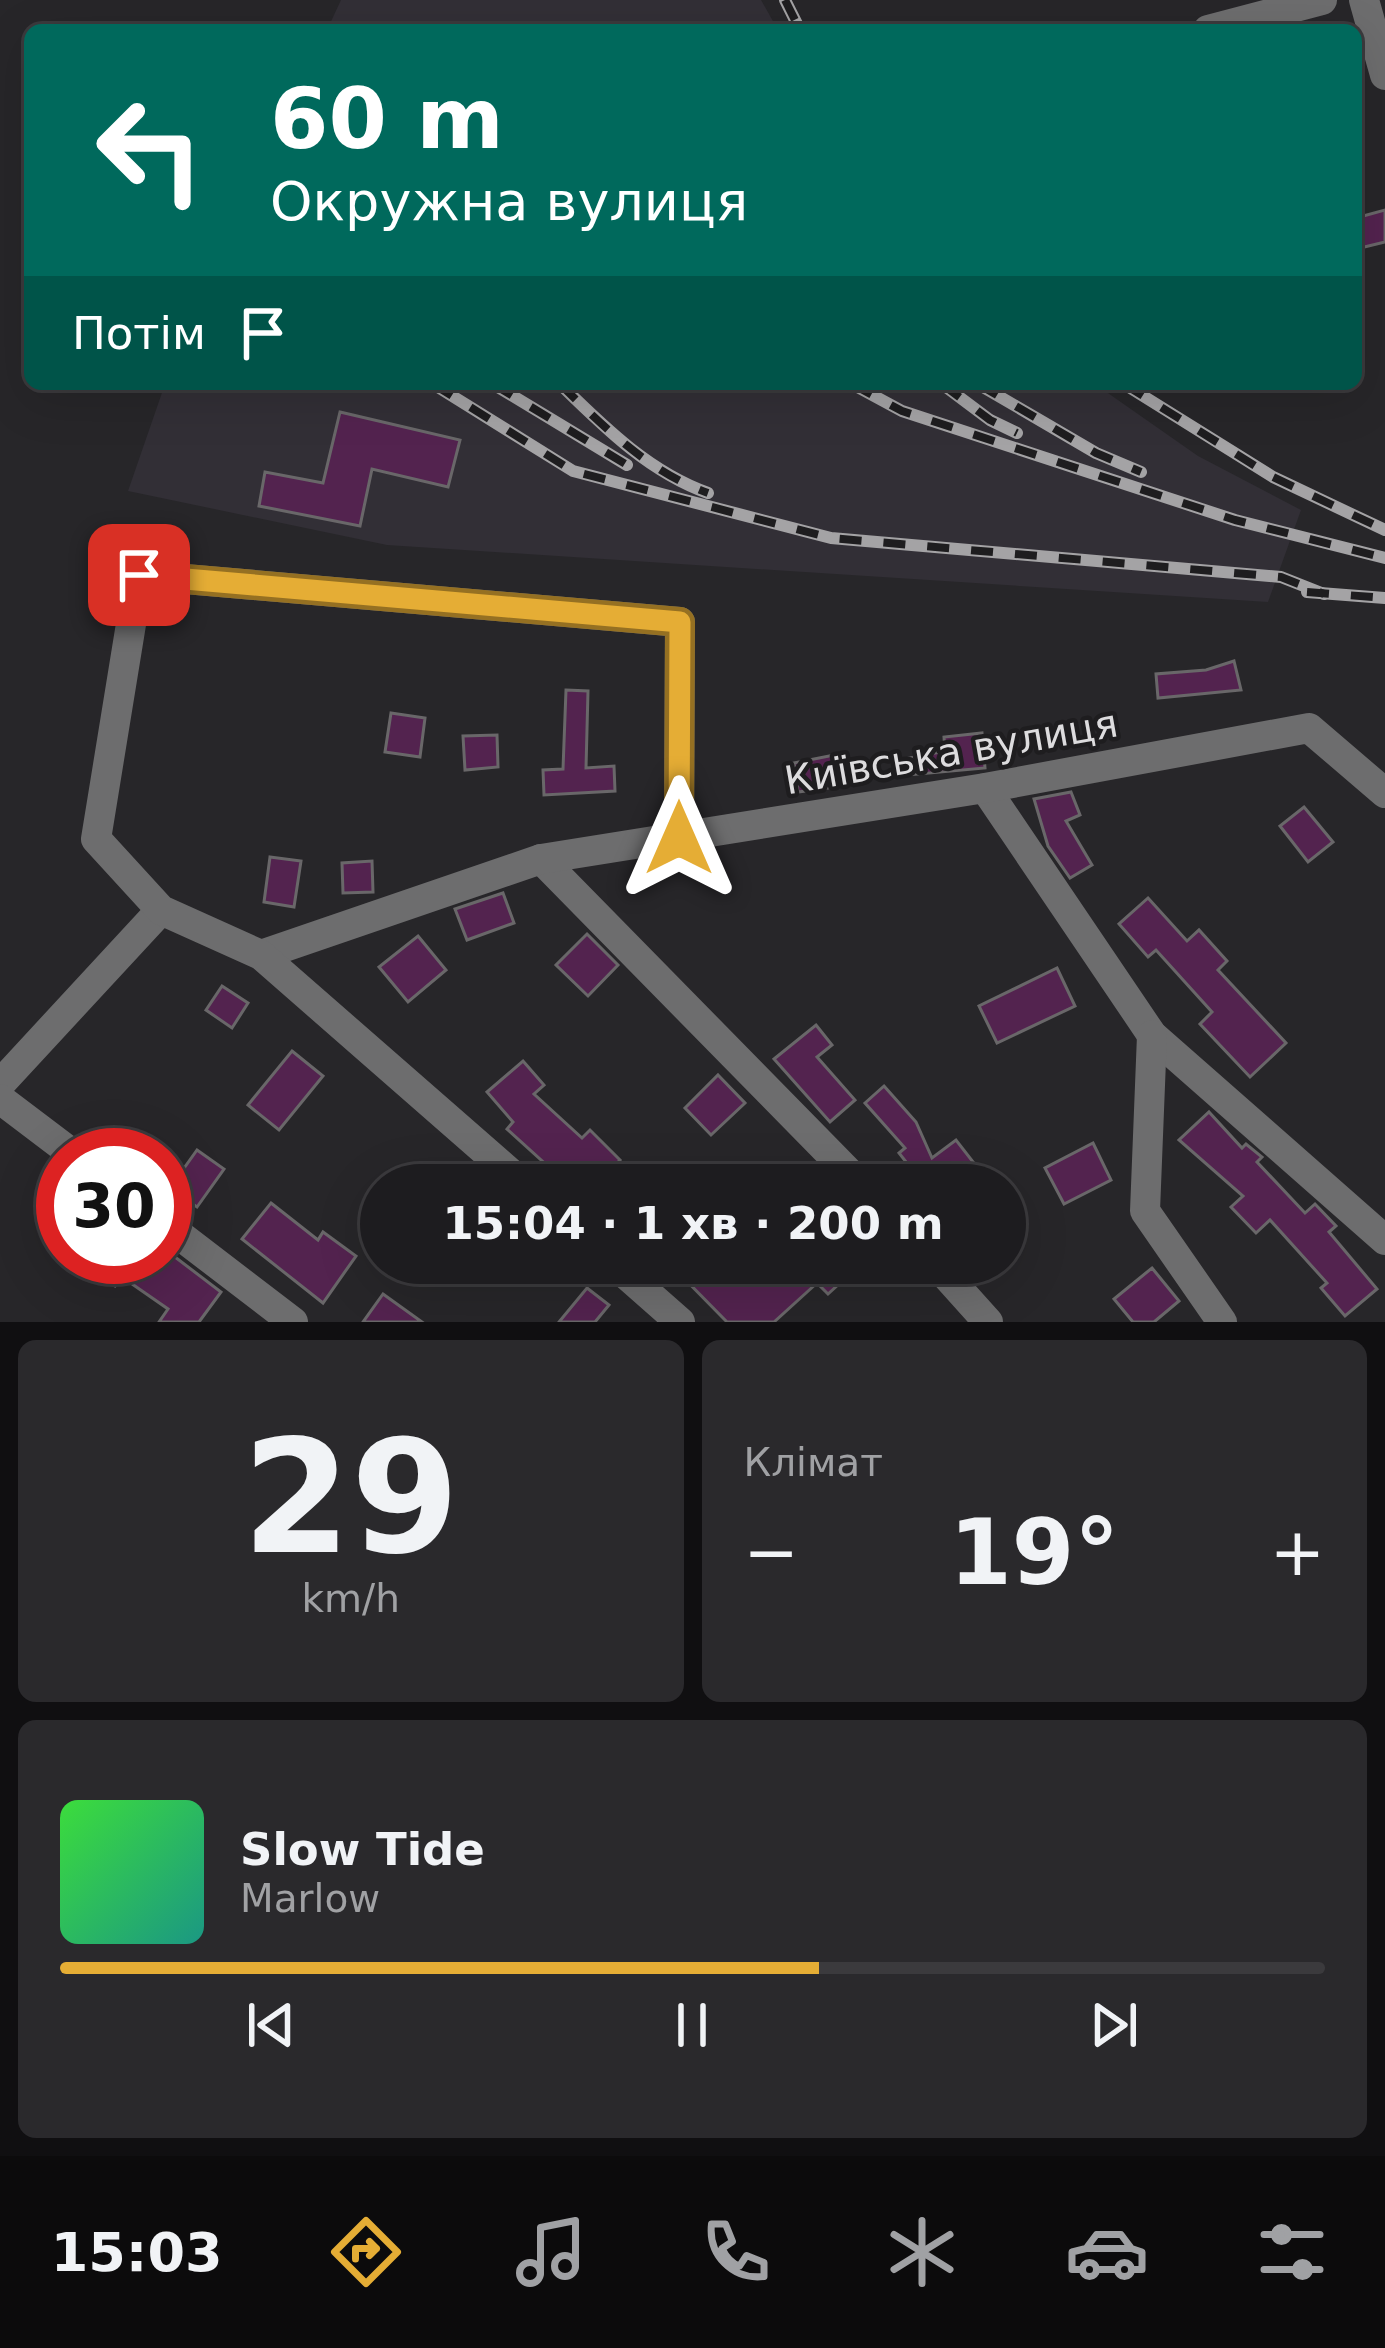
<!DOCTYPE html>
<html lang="uk">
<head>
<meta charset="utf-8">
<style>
  body { margin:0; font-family:"DejaVu Sans",sans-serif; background:#2a292c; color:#f1f3f6; height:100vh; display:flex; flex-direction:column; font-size:45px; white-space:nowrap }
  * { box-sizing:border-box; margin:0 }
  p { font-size:39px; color:#a0a1a4 }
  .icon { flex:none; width:66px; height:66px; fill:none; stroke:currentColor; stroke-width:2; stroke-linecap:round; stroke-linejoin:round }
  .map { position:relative; height:1322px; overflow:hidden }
  .sheet { display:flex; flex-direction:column; gap:18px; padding:18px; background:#100f11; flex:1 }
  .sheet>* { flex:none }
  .top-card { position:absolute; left:24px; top:24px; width:1338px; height:366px; border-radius:18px; box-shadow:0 12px 48px #0002,0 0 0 3px #3b3a3d; background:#00695c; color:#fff; overflow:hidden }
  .speed { position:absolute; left:36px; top:1128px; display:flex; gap:24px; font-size:60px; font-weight:700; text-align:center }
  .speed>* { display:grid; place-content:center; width:156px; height:156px; border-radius:50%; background:#1d1c1f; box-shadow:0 12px 48px #0002,0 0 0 3px #3b3a3d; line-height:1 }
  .speed .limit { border:18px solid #d22; background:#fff; color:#111 }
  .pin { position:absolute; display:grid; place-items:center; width:102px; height:102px; color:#fff; margin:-51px; border-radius:24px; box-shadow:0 6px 18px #0006 }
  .me { position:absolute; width:132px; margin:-66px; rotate:0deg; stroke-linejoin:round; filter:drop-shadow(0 0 9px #0008) }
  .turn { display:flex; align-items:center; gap:42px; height:252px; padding:0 48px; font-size:54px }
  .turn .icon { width:156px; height:156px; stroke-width:2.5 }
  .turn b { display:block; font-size:84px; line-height:102px }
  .then { display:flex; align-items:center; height:114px; padding:0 48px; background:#0003; gap:24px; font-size:45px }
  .big { font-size:90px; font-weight:800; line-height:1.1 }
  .sheet .card { flex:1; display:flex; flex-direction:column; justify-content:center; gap:18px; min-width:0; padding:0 42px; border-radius:18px; background:#2a292c }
  .sheet .dial { align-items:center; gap:0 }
  .dial b { font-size:156px; line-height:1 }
  .song { display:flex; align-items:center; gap:36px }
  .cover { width:144px; height:144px; border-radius:18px; background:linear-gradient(135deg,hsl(120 70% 55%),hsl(170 70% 35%)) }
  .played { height:12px; border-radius:6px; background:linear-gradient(90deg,#e5ad35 60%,#3b3a3d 60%) }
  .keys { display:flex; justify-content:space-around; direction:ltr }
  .heat { display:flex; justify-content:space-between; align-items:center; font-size:66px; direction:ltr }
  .sheet .tiles { flex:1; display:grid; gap:18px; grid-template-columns:1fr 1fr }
  .card:last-child { grid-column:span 2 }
  .trip { position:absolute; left:360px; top:1164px; width:666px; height:120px; border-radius:60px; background:#1d1c1f; box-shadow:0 12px 48px #0002,0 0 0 3px #3b3a3d; font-weight:800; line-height:120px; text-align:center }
  .tabs { display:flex; height:192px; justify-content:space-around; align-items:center; background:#0c0b0c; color:#a0a1a4 }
  .tabs .icon { width:84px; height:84px }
  .tabs .active { color:#e5ad35 }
  .tabs b { font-size:54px; color:#f1f3f6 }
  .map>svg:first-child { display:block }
  .built { fill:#322f36 }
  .building { fill:#53234f; stroke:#696769; stroke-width:3 }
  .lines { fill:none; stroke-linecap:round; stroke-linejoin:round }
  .minor { stroke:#6d6d6e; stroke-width:30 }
  .rail-casing { stroke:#a4a3a5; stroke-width:12 }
  .rail { stroke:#1e1d1f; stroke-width:8; stroke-dasharray:22; stroke-linecap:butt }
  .route-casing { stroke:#957022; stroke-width:30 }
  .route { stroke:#e5ad35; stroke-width:21 }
  .labels { text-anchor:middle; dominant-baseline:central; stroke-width:9; stroke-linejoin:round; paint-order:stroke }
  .street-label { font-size:39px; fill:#dddcde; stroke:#1e1d1f }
</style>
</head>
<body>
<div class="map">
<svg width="1385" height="1322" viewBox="0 0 1385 1322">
  <rect width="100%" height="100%" fill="#272629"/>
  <g class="built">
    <polygon points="341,0 761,0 778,30 327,30"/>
    <polygon points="165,384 1095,384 1198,456 1301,510 1268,602 387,545 128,491"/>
  </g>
  <g class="building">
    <polygon points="1385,210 1385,242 1356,249 1356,218"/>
    <polygon points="340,412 460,440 448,487 372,469 360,526 259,506 265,472 323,483"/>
    <polygon points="1234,661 1241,690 1158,698 1156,674 1206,670"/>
    <polygon points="566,690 588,691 586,768 614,766 615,791 544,795 543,770 563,769"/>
    <polygon points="391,713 425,718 420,757 385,752"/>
    <polygon points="982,733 985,768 897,776 895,761 945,751 944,737"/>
    <polygon points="497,735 498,767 465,770 463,736"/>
    <polygon points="834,755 836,787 798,792 794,763"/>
    <polygon points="1071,792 1080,815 1066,821 1092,865 1070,878 1048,846 1034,799"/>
    <polygon points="1304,807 1333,842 1308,862 1280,826"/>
    <polygon points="270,857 301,861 294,907 264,902"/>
    <polygon points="372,861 373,892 343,893 342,863"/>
    <polygon points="503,893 514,923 467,940 455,909"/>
    <polygon points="1148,898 1187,941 1199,930 1227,961 1218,970 1286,1043 1250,1077 1200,1024 1212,1012 1156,950 1148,957 1119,924"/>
    <polygon points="587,934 618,965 588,996 556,965"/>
    <polygon points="418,936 446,970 408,1002 379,967"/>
    <polygon points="1057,968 1075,1006 997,1043 979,1006"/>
    <polygon points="222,986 248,1003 232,1028 206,1010"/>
    <polygon points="816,1025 832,1045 817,1057 855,1100 830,1122 774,1059"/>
    <polygon points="292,1051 323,1076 279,1130 248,1105"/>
    <polygon points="523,1061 544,1085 534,1094 582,1138 590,1130 620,1160 596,1185 560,1185 548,1173 552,1170 507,1129 513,1122 487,1092"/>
    <polygon points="718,1075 745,1103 711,1135 685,1108"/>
    <polygon points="884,1086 916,1122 932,1158 956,1140 991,1185 898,1185 914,1172 899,1153 905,1148 865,1103"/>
    <polygon points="1209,1112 1242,1148 1246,1144 1262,1157 1257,1162 1305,1213 1315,1204 1336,1226 1329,1232 1377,1289 1345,1316 1321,1288 1327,1283 1270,1220 1256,1233 1231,1207 1243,1196 1179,1140"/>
    <polygon points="1093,1143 1111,1180 1064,1204 1045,1168"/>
    <polygon points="197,1150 224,1169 197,1207 170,1188"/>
    <polygon points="271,1203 318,1240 323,1232 356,1256 323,1303 242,1239"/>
    <polygon points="75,1257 175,1257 221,1292 199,1322 159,1322 168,1309 122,1277 115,1286"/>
    <polygon points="669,1263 862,1263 828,1294 817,1283 774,1322 727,1322"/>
    <polygon points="1152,1268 1179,1301 1154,1322 1133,1322 1114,1299"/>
    <polygon points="587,1288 609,1305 595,1322 559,1322"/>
    <polygon points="383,1294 422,1322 363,1322"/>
  </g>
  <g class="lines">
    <g class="minor">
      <polyline points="1364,0 1385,75"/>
      <polyline points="1208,30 1322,0"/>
      <polyline points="985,788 1152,1035 1385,1240"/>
      <polyline points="541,859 861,1185"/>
      <polyline points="261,955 541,859 985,788 1309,728 1385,793"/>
      <polyline points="1152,1035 1145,1211 1222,1322"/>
      <polyline points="0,1084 161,910"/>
      <polyline points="0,1099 74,1155"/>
      <polyline points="524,1185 261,955 161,910 96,839 139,575 680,622 679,837"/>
      <polyline points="165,1224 293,1322"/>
      <polyline points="613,1263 680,1322"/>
      <polyline points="935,1263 988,1322"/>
    </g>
    <g class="rail-casing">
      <g id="rail">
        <polyline points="785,0 800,30"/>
        <polyline points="433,384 573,471 831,538 1281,577 1324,594"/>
        <polyline points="493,384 627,465"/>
        <path d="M 560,384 C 604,427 649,472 708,493"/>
        <polyline points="852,384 902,411 1235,520 1385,558"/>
        <polyline points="942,384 990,420 1017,433"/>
        <polyline points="978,384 1096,453 1141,472"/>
        <polyline points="1124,384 1273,477 1385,530"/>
        <polyline points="1307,592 1385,598"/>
      </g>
    </g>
    <use href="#rail" class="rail"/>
  </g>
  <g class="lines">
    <g class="route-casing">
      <polyline id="route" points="139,575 680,622 679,838"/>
    </g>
    <use href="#route" class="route"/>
  </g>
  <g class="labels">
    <g class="street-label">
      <text transform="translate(951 752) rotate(-10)">Київська вулиця</text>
    </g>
  </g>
</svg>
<div class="speed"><div class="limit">30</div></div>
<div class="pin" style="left:139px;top:575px;background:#d93025"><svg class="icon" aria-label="arrive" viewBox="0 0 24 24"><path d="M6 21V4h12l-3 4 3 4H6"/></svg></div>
<svg class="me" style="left:679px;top:838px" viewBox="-20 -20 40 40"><path d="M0-17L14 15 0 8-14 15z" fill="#e5ad35" stroke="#fff" stroke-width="4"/></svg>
<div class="trip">15:04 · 1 хв · 200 m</div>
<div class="top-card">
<div class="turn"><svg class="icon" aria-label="left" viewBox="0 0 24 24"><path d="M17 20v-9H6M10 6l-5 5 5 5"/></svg><div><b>60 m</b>Окружна вулиця</div></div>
<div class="then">Потім<svg class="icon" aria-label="arrive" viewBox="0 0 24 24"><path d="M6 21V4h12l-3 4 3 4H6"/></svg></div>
</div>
</div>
<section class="sheet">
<div class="tiles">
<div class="card dial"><b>29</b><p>km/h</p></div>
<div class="card"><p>Клімат</p>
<div class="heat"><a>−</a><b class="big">19°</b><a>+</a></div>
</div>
<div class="card">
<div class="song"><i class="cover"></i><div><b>Slow Tide</b><p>Marlow</p></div></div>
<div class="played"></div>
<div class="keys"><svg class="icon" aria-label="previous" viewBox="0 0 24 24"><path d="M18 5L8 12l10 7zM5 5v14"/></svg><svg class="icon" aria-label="pause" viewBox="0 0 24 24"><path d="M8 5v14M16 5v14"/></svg><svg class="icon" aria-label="next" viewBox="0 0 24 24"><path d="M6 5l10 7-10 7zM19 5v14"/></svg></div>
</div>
</div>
</section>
<nav class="tabs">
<b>15:03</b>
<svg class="icon active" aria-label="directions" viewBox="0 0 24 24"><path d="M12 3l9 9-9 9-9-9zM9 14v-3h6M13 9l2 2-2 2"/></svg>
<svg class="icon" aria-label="music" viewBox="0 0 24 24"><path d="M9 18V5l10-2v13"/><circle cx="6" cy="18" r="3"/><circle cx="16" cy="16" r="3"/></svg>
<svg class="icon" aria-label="phone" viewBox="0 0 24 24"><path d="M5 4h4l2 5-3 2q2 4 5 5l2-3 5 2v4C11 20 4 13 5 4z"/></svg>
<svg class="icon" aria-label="climate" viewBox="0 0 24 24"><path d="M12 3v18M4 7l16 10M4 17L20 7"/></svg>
<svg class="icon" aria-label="car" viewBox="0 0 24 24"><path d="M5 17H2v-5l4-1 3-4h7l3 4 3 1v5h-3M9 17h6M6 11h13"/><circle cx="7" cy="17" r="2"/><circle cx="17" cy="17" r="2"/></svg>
<svg class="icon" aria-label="filters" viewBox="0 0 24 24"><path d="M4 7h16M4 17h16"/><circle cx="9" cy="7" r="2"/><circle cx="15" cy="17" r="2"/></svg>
</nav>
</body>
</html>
